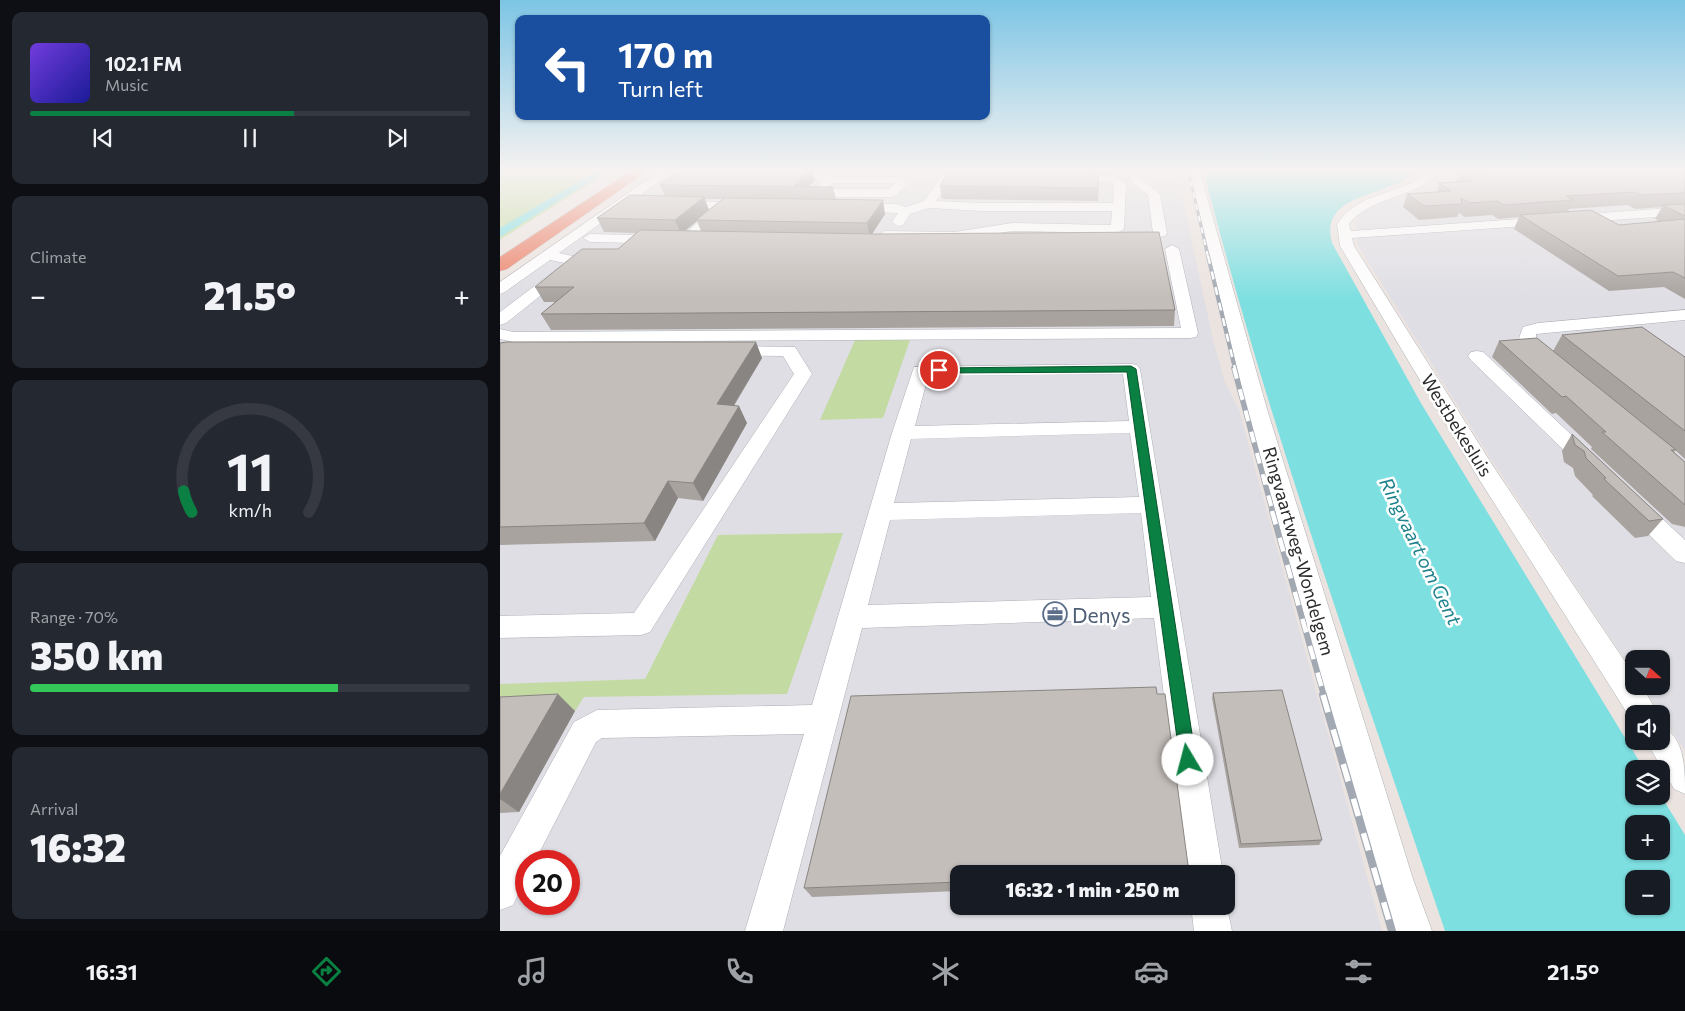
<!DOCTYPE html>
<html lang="en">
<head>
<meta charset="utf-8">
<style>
  body { margin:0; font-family:Commissioner,sans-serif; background:#242831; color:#f1f3f6; height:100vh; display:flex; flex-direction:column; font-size:19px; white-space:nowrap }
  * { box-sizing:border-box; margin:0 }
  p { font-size:16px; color:#9ea1a6 }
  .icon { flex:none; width:28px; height:28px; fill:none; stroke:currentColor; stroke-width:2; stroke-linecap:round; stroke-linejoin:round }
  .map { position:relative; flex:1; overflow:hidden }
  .panel { display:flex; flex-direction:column; gap:12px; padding:12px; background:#0d0f14; width:500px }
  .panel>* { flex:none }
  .banner { position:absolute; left:15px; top:15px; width:475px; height:105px; border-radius:10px; box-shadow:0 1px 4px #0004; background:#1a4fa0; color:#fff; overflow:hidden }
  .needle { width:32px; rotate:111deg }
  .controls { position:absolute; left:1125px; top:650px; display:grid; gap:10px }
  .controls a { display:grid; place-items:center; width:45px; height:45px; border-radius:10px; background:#171b24; box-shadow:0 1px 4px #0004; font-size:25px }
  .speed { position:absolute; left:15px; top:850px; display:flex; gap:10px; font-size:25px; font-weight:700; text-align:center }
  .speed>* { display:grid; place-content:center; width:65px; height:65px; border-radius:50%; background:#171b24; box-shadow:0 1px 4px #0004; line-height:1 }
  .speed .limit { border:8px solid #d22; background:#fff; color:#111 }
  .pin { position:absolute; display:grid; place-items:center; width:42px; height:42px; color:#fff; margin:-21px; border:2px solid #fff; border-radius:50%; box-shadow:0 1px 5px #0007 }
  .me { position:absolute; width:55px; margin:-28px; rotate:352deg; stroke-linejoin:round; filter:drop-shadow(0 0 4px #0008) }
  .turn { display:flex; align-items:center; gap:18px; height:105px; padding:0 20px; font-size:22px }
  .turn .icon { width:65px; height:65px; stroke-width:2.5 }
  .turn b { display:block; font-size:35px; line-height:42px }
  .big { font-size:38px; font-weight:800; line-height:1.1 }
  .panel .card { flex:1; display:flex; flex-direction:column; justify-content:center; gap:8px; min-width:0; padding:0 18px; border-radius:10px; background:#242831 }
  .panel .dial { align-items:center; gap:0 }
  .dial svg { height:130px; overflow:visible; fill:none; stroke:#363941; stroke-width:7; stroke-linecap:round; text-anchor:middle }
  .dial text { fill:#f1f3f6; stroke:none }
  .song { display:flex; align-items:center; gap:15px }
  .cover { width:60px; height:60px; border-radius:8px; background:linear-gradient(135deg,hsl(260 70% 55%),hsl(240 70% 35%)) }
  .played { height:5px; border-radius:2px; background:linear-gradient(90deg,#0b8043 60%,#363941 60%) }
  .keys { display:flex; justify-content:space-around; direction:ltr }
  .heat { display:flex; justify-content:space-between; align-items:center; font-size:28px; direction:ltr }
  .charge { height:8px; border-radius:4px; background:linear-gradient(90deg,#34c759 70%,#363941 0) }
  .trip { position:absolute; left:450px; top:865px; width:285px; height:50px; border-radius:10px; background:#171b24; box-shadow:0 1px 4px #0004; font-weight:800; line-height:50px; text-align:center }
  .tabs { display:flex; height:80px; justify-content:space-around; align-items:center; background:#090b0e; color:#9ea1a6 }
  .tabs .icon { width:35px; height:35px }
  .tabs .current { color:#0b8043 }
  .tabs b { font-size:22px; color:#f1f3f6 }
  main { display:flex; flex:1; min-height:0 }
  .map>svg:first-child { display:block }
  .industrial { fill:#dfdee4; fill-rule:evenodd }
  .green { fill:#c3dba2 }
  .water { fill:#7edfe1; fill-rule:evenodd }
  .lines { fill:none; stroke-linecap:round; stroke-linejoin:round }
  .canal { fill:#7edfe1; fill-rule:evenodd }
  .minor-casing { stroke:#abb0b6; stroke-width:1 }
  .highway-casing { stroke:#c4c4c4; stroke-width:1 }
  .minor { fill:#fff; fill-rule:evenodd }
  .highway { fill:#ec8269; fill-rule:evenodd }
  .rail-far4-casing { stroke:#a2a9b3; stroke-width:3 }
  .rail-far3-casing { stroke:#a2a9b3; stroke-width:4 }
  .rail-far2-casing { stroke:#a2a9b3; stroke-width:5.5 }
  .rail-far1-casing { stroke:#a2a9b3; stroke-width:6 }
  .rail-casing { stroke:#a2a9b3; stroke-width:8 }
  .rail-far4 { stroke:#fff; stroke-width:2; stroke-dasharray:6; stroke-linecap:butt }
  .rail-far3 { stroke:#fff; stroke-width:2.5; stroke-dasharray:8; stroke-linecap:butt }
  .rail-far2 { stroke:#fff; stroke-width:4; stroke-dasharray:11; stroke-linecap:butt }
  .rail-far1 { stroke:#fff; stroke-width:4.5; stroke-dasharray:14; stroke-linecap:butt }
  .rail { stroke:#fff; stroke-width:5.5; stroke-dasharray:18; stroke-linecap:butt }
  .wall { fill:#a9a3a0; fill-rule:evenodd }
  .shaded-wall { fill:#898582 }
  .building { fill:#c4beba; stroke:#898582 }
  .route { fill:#0b8043; stroke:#07532c }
  .labels { text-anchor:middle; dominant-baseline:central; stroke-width:5; stroke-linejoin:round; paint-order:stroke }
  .street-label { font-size:18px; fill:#2b2b2b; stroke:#fff }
  .water-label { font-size:19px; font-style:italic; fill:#1d828d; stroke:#fff }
  .near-service-label { font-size:21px; fill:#4e5e75; stroke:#fff; text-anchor:start }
</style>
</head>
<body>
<main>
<section class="panel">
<div class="card">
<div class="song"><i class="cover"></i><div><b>102.1 FM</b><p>Music</p></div></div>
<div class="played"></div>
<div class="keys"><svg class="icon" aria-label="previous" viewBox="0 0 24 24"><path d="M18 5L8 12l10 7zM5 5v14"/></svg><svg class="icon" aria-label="pause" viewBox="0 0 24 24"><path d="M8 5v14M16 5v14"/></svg><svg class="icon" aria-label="next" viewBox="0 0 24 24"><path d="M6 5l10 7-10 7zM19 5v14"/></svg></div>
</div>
<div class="card"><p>Climate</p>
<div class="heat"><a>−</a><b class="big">21.5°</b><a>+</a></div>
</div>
<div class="card dial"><svg viewBox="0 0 100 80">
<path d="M14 69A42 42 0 1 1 86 69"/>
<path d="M14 69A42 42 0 0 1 9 56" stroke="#0b8043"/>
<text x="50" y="56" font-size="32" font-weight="700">11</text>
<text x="50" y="72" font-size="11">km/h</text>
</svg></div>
<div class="card"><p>Range · 70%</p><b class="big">350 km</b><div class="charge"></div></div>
<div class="card"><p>Arrival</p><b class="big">16:32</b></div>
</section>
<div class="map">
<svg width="1185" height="931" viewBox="0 0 1185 931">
  <rect width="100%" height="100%" fill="#ebe3df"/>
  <g class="industrial">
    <path d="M 176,169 L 683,169 L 682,195 L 713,340 L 724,380 L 739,410 L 882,931 L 0,931 L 0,296 L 74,239 ZM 26,861 L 69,861 L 69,904 L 26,904 ZM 459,874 L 726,874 L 726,906 L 459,906 Z"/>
    <polygon points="941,169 1185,169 1185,751 1142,686 1161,686 1161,659 1134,659 1134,673 988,454 857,244 856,216 868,207 925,182 939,173"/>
  </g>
  <g class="green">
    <polygon points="0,169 113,169 0,240"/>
    <polygon points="355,340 410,340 383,418 320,420"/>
    <polygon points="343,533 287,694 84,697 75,711 0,715 0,684 145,679 218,535"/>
  </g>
  <path class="water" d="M 703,169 L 919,169 C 894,198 818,190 832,243 L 922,405 L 1144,769 L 1134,769 L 1134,796 L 1161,796 L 1185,835 L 1185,931 L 945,931 C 860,679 769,427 703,169 ZM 1134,824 L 1161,824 L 1161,851 L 1134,851 ZM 1134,879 L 1161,879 L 1161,906 L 1134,906 Z"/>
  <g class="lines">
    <polygon class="canal" points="100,169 111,169 0,237 0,228"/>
    <g class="minor-casing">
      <g id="minor">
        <polygon points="163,169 207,170 213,173 207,176 168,175 59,253 82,258 84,261 6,323 0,325 0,312 65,263 50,260 5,292 0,294 0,282"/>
        <polygon points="628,169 638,169 642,180 660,194 667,233 665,236 660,237 653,233 648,195 633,184"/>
        <polygon points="689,169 699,169 767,409 913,879 932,931 894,931 877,879 747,409"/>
        <path d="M 930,169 L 941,169 C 918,200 873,194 849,224 L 851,231 L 1185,207 L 1185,215 L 852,238 L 854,246 L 993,466 L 1134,675 L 1134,686 L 1142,686 L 1158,714 L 1134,714 L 1134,724 L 977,476 L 840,246 L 837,224 C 861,189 902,197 930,169 Z"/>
        <path d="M 285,171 L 317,172 L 330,177 L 398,177 L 402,178 L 408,184 L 396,195 L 392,197 L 319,197 L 313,193 L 321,181 L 315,178 L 281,176 L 279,174 ZM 331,183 L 395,183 L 395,184 L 389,189 L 327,189 Z"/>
        <polygon points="447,173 463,173 469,176 463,179 450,179 436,201 482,203 613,203 614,184 611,182 571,181 565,178 571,175 613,176 626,183 624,229 617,233 512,231 455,240 389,238 382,234 384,231 455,232 512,223 611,225 612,211 482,211 429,208 410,214 403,225 398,226 392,222 398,213 356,211 350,207 356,203 397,204 406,207 424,201 443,174"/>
        <polygon points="177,201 225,202 231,206 190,243 185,244 90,242 83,238 90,234 182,236 213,209 173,208 171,205 173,202"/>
        <polygon points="672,245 679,249 698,333 696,337 690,338 13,342 0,339 0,329 13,332 681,328 665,249"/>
        <path d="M 1185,310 L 1185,320 L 1036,334 L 1036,337 L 1056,358 L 1053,362 C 1039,365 1026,349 1019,338 L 1023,327 L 1038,323 Z"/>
        <polygon points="230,346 295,347 312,374 150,632 141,635 0,638 0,616 134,613 294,374 283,356 224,355 221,351 224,347"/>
        <polygon points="977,351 983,352 1094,456 1098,461 1094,466 1087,468 1080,466 971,360 968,356 971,352"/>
        <path d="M 631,364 L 637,365 L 640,369 L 723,874 L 687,874 L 654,618 L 362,628 L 283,931 L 245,931 L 304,734 L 102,738 L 96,742 L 35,861 L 26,861 L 26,878 L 13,905 L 0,910 L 0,856 L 74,722 L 97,710 L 312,705 L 392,433 L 414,367 ZM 623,374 L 629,421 L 415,426 L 428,376 ZM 630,433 L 639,497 L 394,503 L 411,439 ZM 641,513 L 651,597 L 368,605 L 390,520 Z"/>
        <polygon points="1136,500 1144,502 1185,540 1185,563 1176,561 1128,514 1125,508 1128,502"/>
        <path d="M 1161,726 C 1185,738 1185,767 1185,794 L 1174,789 L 1146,741 L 1161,741 Z"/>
        <polygon points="726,903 732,931 694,931 691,906 726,906"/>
      </g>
    </g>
    <g class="highway-casing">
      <polygon id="highway" points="134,169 150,169 7,269 0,271 0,257"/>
    </g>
    <use href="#minor" class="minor"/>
    <use href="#highway" class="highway"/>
    <g class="rail-far4-casing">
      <polyline id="rail-far4" points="688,169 708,257"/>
    </g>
    <g class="rail-far3-casing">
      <polyline id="rail-far3" points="708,256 735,369"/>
    </g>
    <g class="rail-far2-casing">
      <polyline id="rail-far2" points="734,368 773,513"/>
    </g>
    <g class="rail-far1-casing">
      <polyline id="rail-far1" points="772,511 824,696"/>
    </g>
    <g class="rail-casing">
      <polyline id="rail" points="823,695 892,931"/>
    </g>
    <use href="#rail-far4" class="rail-far4"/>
    <use href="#rail-far3" class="rail-far3"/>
    <use href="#rail-far2" class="rail-far2"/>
    <use href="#rail-far1" class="rail-far1"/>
    <use href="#rail" class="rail"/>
  </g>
  <g class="wall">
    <polygon points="318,169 562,169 557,170 599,184 598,201 442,199 440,186 448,172 319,171"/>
    <path d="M 979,169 L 1185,169 L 1185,299 L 1164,287 L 1109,291 L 1014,229 L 1019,217 L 998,219 L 992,215 L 965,217 L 959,213 L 957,217 L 919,220 L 903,207 L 907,194 L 937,192 L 939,183 L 956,182 L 959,173 L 984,171 ZM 1128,205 L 1135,209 L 1162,207 L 1155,219 L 1160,222 L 1119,225 L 1068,212 L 1069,209 Z"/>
    <path d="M 315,180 L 308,187 L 333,187 L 336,200 L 385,214 L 372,234 L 675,310 L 674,326 L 51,330 L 41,314 L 55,302 L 44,302 L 35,287 L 118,249 L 136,233 L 104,232 L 97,218 L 165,196 L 160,185 ZM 205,199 L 223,199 L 209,210 ZM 197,221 L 201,231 L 185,231 Z"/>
    <polygon points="1062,335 1185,357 1185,459 1175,450 1174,452 1185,462 1185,527 1172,524 1091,449 1092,447 1056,413 1052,414 992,357 999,341 1053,351"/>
    <polygon points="0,343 262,358 234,406 247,423 203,501 178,498 155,541 0,545"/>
    <polygon points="1072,434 1163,519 1148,536 1135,538 1092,496 1093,495 1075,476 1073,468 1064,462 1062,451"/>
    <polygon points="713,693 822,840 819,845 739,848 712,698"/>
    <polygon points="657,694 688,865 692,868 691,874 459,874 459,891 312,897 304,888"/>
    <polygon points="0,697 75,711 19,812 0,813"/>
  </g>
  <g class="shaded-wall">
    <polygon points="310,169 312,169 315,180 308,187 293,187"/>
    <polygon points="548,169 562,169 548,173"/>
    <polygon points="204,197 209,211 196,220 197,221 181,234 175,220"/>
    <polygon points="383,200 385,214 370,237 367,223"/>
    <polygon points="256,342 262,358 224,421 217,404"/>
    <polygon points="239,406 247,423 203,501 193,483"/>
    <polygon points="168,481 178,498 155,541 144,523"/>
    <polygon points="58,694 75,711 19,812 0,799 0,794"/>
  </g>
  <g class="building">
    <polygon points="184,169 310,169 293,187 333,187 160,185"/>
    <polygon points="450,169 599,171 598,188 440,186"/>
    <polygon points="998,169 1185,169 1185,193 1142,195 1135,192 1117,193 1066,196 1073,200 1004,205 998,201 970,203 961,198 962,204 924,206 907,194 951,191 939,183 972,181 959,173 1001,170"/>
    <polygon points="130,195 204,197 175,220 97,218"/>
    <polygon points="224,198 383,200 367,223 196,220"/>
    <polygon points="1185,204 1185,216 1162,205"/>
    <polygon points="1091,210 1119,225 1185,219 1185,278 1173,272 1118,276 1020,215"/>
    <polygon points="140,230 375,234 659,232 675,310 41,314 74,287 35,287 82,249 118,249"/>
    <polygon points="1142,327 1185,357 1185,431 1062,335"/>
    <polygon points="1037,338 1176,450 1171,450 1185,462 1185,505 1102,432 1106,432 1066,396 1062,397 999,341"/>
    <polygon points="7,342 256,342 217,404 239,406 193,483 168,481 144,523 0,527 0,343"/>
    <polygon points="1072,434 1163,519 1149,521 1104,479 1106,478 1086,458 1084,451 1075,445"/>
    <polygon points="656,687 657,694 665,694 688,865 692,868 678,869 679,873 654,874 459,874 459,882 304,888 351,696"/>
    <polygon points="782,690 822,840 741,844 713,693"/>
    <polygon points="58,694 0,794 0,697"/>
  </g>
  <linearGradient id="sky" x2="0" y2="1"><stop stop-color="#7dc5e5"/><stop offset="0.57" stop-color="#f6f2f1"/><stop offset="1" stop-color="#f6f2f1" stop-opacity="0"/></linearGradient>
  <rect width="1185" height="299" fill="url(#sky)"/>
  <polygon class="route" points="631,366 636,369 696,760 694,765 688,768 682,765 680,760 627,372 439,373 434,370 439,368"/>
  <defs>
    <g id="office-ring" transform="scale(1.25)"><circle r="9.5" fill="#fff" stroke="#5c6f8a" stroke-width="1.5"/><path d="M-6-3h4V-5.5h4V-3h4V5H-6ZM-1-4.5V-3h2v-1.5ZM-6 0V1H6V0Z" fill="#5c6f8a"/></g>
  </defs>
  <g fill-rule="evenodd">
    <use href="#office-ring" x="555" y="614"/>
  </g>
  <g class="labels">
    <g class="street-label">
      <text transform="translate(957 425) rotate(58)">Westbekesluis</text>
      <text transform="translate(799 551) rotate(74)">Ringvaartweg-Wondelgem</text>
    </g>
    <g class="water-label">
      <text transform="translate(921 551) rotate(64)">Ringvaart om Gent</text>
    </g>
    <g class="near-service-label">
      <text x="572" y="614">Denys</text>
    </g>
  </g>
</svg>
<div class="controls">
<a><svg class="needle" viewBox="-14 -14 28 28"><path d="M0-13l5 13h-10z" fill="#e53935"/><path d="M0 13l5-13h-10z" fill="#9ea1a6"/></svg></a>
<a><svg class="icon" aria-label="sound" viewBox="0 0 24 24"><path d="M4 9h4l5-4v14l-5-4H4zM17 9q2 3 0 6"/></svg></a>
<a><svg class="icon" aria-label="layers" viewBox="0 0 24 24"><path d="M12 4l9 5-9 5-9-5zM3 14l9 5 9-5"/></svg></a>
<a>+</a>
<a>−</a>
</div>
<div class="speed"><div class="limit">20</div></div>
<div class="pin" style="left:439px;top:370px;background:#d93025"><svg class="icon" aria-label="arrive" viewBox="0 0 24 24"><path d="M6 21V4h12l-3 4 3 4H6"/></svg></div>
<svg class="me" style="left:688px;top:760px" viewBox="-20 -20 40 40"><circle r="19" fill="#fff"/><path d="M0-13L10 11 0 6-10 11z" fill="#0b8043"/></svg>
<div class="trip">16:32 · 1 min · 250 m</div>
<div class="banner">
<div class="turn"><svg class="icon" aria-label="left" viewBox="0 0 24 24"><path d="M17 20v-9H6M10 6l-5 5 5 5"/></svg><div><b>170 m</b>Turn left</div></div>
</div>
</div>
</main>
<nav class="tabs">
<b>16:31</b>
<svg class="icon current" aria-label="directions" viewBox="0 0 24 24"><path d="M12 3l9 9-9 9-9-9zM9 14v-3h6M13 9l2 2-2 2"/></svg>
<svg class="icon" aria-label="music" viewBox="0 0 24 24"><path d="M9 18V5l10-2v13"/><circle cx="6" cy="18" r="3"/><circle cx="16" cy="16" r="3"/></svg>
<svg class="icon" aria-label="phone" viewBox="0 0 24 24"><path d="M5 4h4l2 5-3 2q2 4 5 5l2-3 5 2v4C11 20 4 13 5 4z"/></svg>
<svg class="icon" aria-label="climate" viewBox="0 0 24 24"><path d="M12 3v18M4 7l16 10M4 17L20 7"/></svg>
<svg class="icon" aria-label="car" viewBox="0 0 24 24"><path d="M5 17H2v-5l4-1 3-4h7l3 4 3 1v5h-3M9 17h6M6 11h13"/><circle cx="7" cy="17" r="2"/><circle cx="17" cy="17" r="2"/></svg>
<svg class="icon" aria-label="filters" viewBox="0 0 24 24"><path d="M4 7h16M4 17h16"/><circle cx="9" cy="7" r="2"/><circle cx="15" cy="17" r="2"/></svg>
<b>21.5°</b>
</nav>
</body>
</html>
